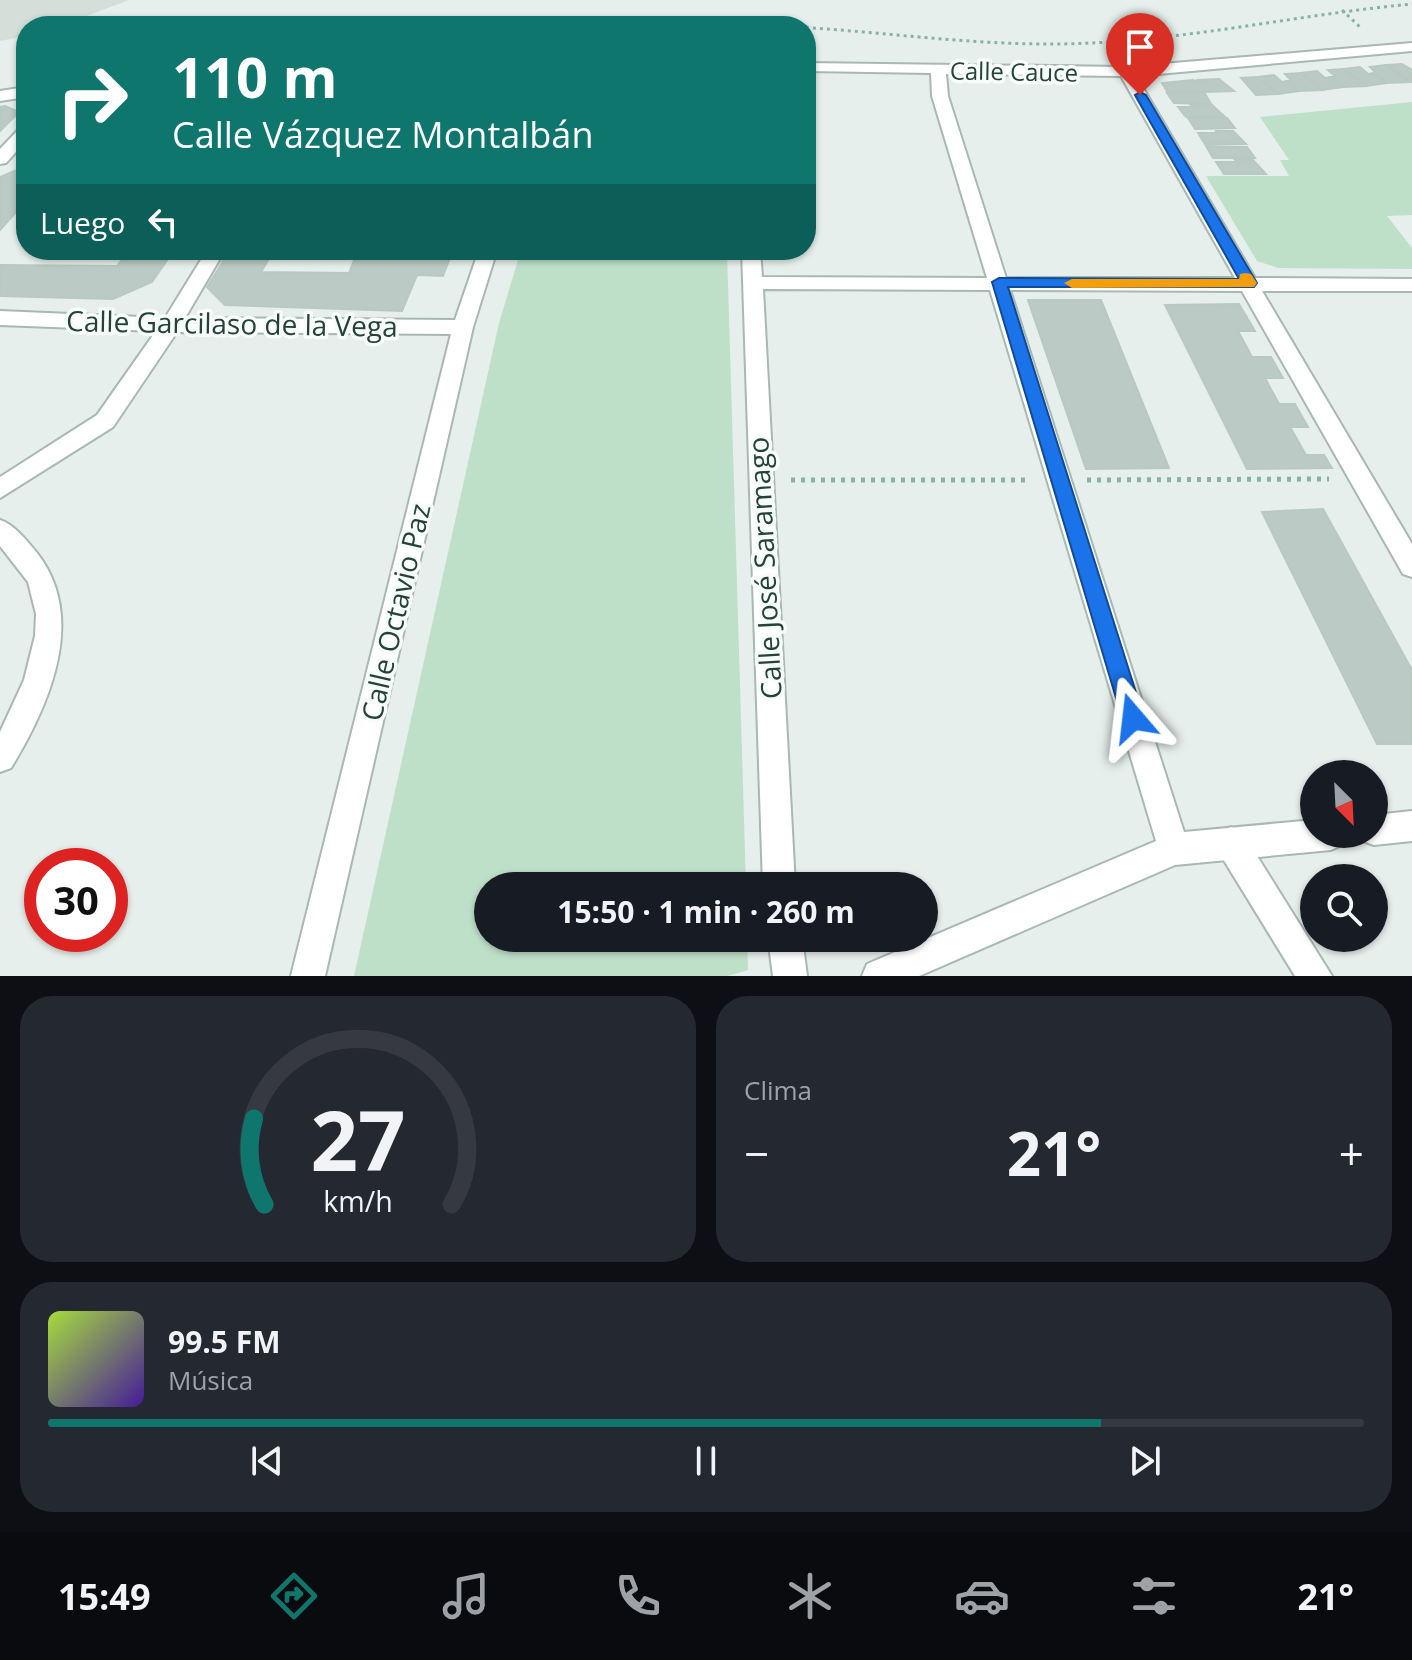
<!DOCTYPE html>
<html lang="es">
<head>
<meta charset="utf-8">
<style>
  body { margin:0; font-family:"Open Sans",sans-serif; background:#242831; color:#f1f3f6; height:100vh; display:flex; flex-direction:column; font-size:30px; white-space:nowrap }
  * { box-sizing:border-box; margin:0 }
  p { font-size:26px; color:#9ea1a6 }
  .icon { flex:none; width:44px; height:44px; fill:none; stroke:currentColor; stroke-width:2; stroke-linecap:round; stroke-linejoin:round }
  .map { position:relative; height:976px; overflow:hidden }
  .details { display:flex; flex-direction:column; gap:20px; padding:20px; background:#0d0f14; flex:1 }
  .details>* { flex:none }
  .guide { position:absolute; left:16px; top:16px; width:800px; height:244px; border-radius:32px; box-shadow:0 2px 6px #0004; background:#0f766e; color:#fff; overflow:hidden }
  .needle { width:52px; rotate:156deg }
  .controls { position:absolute; left:1300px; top:760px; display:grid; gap:16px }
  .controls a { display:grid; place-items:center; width:88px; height:88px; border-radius:50%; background:#171b24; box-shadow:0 2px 6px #0004; font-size:40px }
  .speed { position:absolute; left:24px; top:848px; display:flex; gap:16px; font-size:40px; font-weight:700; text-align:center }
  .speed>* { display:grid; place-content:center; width:104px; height:104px; border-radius:50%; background:#171b24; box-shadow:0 2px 6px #0004; line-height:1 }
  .speed .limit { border:12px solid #d22; background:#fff; color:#111 }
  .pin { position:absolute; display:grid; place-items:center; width:68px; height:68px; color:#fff; margin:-82px -34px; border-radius:50% 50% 50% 0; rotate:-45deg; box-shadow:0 0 8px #0007 }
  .pin .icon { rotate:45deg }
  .me { position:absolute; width:88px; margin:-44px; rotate:343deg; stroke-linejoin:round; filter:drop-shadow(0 0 6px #0008) }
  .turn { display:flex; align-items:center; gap:28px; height:168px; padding:0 24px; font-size:36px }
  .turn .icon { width:104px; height:104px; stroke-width:2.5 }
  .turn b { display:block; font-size:56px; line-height:68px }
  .then { display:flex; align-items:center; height:76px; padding:0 24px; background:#0003; gap:16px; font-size:30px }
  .big { font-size:60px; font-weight:700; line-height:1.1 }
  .details .tile { flex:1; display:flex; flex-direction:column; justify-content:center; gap:12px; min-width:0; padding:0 28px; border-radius:32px; background:#242831 }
  .details .dial { align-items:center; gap:0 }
  .dial svg { height:208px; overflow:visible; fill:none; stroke:#363941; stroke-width:7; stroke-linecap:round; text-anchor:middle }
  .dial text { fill:#f1f3f6; stroke:none }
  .song { display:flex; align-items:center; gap:24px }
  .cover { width:96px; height:96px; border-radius:12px; background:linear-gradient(135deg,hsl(80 70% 55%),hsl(260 70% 35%)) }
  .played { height:8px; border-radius:4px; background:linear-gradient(90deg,#0f766e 80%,#363941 80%) }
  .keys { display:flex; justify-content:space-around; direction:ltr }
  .heat { display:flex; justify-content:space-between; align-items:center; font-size:44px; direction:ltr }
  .details .tiles { flex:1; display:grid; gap:20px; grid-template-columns:1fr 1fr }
  .tile:last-child { grid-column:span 2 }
  .trip { position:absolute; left:474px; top:872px; width:464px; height:80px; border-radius:40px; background:#171b24; box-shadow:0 2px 6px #0004; font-weight:700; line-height:80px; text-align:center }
  .menu { display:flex; height:128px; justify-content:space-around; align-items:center; background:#090b0e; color:#9ea1a6 }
  .menu .icon { width:56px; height:56px }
  .menu .active { color:#0f766e }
  .menu b { font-size:36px; color:#f1f3f6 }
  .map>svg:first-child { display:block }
  .built { fill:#d4dfda }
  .green { fill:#bfe0c8 }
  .building { fill:#bbcac4; stroke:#b8c9c2; stroke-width:2 }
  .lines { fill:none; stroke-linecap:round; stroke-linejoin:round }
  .pedestrian-casing { stroke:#a8b8b2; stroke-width:4 }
  .minor-casing { stroke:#a8b8b2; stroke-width:4 }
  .path-far1 { stroke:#86b3a5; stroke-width:3; stroke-dasharray:3 4; stroke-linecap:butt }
  .path { stroke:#86b3a5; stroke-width:5; stroke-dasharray:4 6; stroke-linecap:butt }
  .pedestrian { fill:#fff; fill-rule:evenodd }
  .minor { fill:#fff; fill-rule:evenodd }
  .route { fill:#1a73e8; stroke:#114b97; stroke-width:2 }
  .slow { fill:#f59e0b }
  .labels { text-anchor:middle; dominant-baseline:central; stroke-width:7; stroke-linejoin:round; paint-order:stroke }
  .far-street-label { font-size:24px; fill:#24423a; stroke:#f7fbf9 }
  .street-label { font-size:28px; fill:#24423a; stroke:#f7fbf9 }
</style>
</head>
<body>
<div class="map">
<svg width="1412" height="976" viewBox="0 0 1412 976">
  <rect width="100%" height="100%" fill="#e6efeb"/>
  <polygon class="built" points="0,0 129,0 60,26 26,26 26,36 0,41"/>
  <g class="green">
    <polygon points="1412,102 1412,215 1387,216 1412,248 1412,269 1278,268 1257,261 1206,176 1289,176 1280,160 1289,160 1260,117"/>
    <polygon points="521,250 727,250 746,886 488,886 488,938 747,938 748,970 728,976 354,976 499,323"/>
  </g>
  <g class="building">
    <polygon points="1402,64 1412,70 1412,82 1386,65"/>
    <polygon points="1386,65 1409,82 1386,83 1370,67"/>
    <polygon points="1360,67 1368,74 1373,73 1386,83 1366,86 1344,69"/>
    <polygon points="1344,69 1366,86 1343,87 1331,77 1336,77 1328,70"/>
    <polygon points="1317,71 1325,78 1331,77 1343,87 1322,90 1301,73"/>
    <polygon points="1301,73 1322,90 1299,91 1287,81 1292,81 1285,74"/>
    <polygon points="1274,75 1282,82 1287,81 1299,91 1278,94 1258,77"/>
    <polygon points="1258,77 1278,94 1256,95 1241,78"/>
    <polygon points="1219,79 1234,91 1168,93 1162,83 1193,80 1201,83 1198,80"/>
    <polygon points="1204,92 1211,104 1174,103 1167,93"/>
    <polygon points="1190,104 1211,104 1224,116 1186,117 1178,107 1192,107"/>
    <polygon points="5,106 19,112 0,131 0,107"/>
    <polygon points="1188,118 1227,118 1235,128 1195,129"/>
    <polygon points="1216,131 1233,131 1246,144 1205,144 1198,133 1217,133"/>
    <polygon points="1206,146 1247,147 1255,158 1213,158"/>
    <polygon points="1235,160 1253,160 1266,174 1224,174 1216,162 1237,162"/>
    <polygon points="26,166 26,201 0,230 0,177"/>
    <polygon points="129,250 174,250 152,282 113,299 0,296 0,265 117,266"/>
    <polygon points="230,250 274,250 261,272 349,273 358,250 453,250 443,276 417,275 402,311 225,305 207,287"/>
    <polygon points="1028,300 1101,300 1169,468 1086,469"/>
    <polygon points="1239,304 1255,331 1238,331 1252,357 1271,357 1283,378 1265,378 1279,404 1295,404 1308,427 1290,427 1306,455 1324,455 1332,468 1247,469 1165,305"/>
    <polygon points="1323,509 1412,670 1412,744 1377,744 1262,512"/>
  </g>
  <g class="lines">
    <g class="pedestrian-casing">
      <polygon id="pedestrian" points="1231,827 1242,832 1332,976 1295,976 1220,854 1215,843 1220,832"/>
    </g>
    <g class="minor-casing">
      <g id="minor">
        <path d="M 1412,43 L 1412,51 L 1136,76 L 1255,278 L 1412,279 L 1412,291 L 1262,291 L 1412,544 L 1412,577 L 1403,574 L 1242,291 L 1010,290 L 1184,832 L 1314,820 L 1314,834 L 1347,834 L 1342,845 L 1331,850 L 1175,865 L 919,976 L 862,976 L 867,964 L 1156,841 L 990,290 L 763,289 L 795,886 L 763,886 L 742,250 L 760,250 L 762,277 L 987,278 L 932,96 L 931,73 L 806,71 L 806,63 L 1126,67 ZM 946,74 L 1121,76 L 1235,278 L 1006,278 L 948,96 Z"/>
        <polygon points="26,87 26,97 0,101 0,91"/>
        <polygon points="26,126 26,141 6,163 0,164 0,149 20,128"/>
        <polygon points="207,250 225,250 185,318 455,320 479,250 497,250 473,327 325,976 291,976 451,334 177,332 113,427 0,498 0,477 97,415 156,331 0,325 0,311 165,318"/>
        <path d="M 0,520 C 15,525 27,541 37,553 C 88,618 49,706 11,768 L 0,772 L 0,732 L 24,680 L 35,636 L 36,614 L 28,582 L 0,546 Z"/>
        <polygon points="1412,811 1412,841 1374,845 1363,841 1360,834 1374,834 1374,815"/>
        <polygon points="768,938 802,938 807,976 773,976"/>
      </g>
    </g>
    <g class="path-far1">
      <polyline points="1342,10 1361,28"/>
      <path d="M 687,26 C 811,19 933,45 1056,44 C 1177,43 1293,15 1412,4"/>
    </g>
    <g class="path">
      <polyline points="791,480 1029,480"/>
      <polyline points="1087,480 1329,479"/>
    </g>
    <use href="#pedestrian" class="pedestrian"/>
    <use href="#minor" class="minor"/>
  </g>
  <polygon class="route" points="1140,92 1146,95 1257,283 1254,287 1008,287 1144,718 1141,725 1133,728 1125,725 1122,718 992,282 999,278 1239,279 1135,95"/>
  <polygon class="slow" points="1245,273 1251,274 1257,283 1254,287 1072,288 1064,283 1072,279 1239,279 1240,274"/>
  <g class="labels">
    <g class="far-street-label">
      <text transform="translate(1014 71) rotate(1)">Calle Cauce</text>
    </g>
    <g class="street-label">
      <text transform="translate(232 323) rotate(1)">Calle Garcilaso de la Vega</text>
      <text transform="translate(764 568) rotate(-93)">Calle José Saramago</text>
      <text transform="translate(395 612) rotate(-77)">Calle Octavio Paz</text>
    </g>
  </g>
</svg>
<div class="controls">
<a><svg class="needle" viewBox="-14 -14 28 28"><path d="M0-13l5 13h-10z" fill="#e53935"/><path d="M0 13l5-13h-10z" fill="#9ea1a6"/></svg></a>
<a><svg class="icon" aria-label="search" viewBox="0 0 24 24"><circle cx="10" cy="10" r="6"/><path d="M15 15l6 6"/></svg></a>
</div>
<div class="speed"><div class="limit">30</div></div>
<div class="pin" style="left:1140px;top:95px;background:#d93025"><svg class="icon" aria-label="arrive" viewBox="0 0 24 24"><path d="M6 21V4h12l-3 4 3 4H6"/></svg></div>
<svg class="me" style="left:1133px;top:718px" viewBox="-20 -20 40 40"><path d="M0-17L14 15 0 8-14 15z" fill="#1a73e8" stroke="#fff" stroke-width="4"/></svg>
<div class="trip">15:50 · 1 min · 260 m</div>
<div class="guide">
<div class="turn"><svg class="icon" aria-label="right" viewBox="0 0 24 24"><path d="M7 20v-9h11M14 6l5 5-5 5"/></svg><div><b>110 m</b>Calle Vázquez Montalbán</div></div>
<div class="then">Luego<svg class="icon" aria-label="left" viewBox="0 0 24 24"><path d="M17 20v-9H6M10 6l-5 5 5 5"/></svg></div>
</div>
</div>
<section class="details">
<div class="tiles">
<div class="tile dial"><svg viewBox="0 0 100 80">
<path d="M14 69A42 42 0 1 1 86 69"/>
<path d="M14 69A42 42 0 0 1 10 36" stroke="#0f766e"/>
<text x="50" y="56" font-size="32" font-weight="700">27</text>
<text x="50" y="72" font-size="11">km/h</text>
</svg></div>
<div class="tile"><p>Clima</p>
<div class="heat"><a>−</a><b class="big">21°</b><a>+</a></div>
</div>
<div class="tile">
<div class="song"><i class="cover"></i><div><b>99.5 FM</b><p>Música</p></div></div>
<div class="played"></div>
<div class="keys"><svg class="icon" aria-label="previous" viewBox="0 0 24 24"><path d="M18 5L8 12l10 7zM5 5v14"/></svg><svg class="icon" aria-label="pause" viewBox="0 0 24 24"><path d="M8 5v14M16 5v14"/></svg><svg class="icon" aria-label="next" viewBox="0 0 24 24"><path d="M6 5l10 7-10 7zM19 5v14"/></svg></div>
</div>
</div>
</section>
<nav class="menu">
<b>15:49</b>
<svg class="icon active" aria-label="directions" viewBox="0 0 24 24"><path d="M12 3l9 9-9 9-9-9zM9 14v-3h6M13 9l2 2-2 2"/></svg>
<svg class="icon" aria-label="music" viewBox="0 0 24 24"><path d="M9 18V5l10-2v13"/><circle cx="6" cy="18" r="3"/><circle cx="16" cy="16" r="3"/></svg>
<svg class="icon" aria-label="phone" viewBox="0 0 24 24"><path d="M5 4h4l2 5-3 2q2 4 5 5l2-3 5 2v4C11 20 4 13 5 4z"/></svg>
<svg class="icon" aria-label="climate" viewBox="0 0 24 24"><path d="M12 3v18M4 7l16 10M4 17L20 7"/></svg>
<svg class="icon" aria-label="car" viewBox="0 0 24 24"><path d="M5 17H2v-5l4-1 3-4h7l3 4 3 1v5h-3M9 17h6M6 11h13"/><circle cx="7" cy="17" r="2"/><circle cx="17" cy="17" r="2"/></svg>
<svg class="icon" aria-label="filters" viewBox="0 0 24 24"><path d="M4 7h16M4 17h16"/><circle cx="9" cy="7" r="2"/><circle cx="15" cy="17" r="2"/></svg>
<b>21°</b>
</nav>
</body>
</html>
